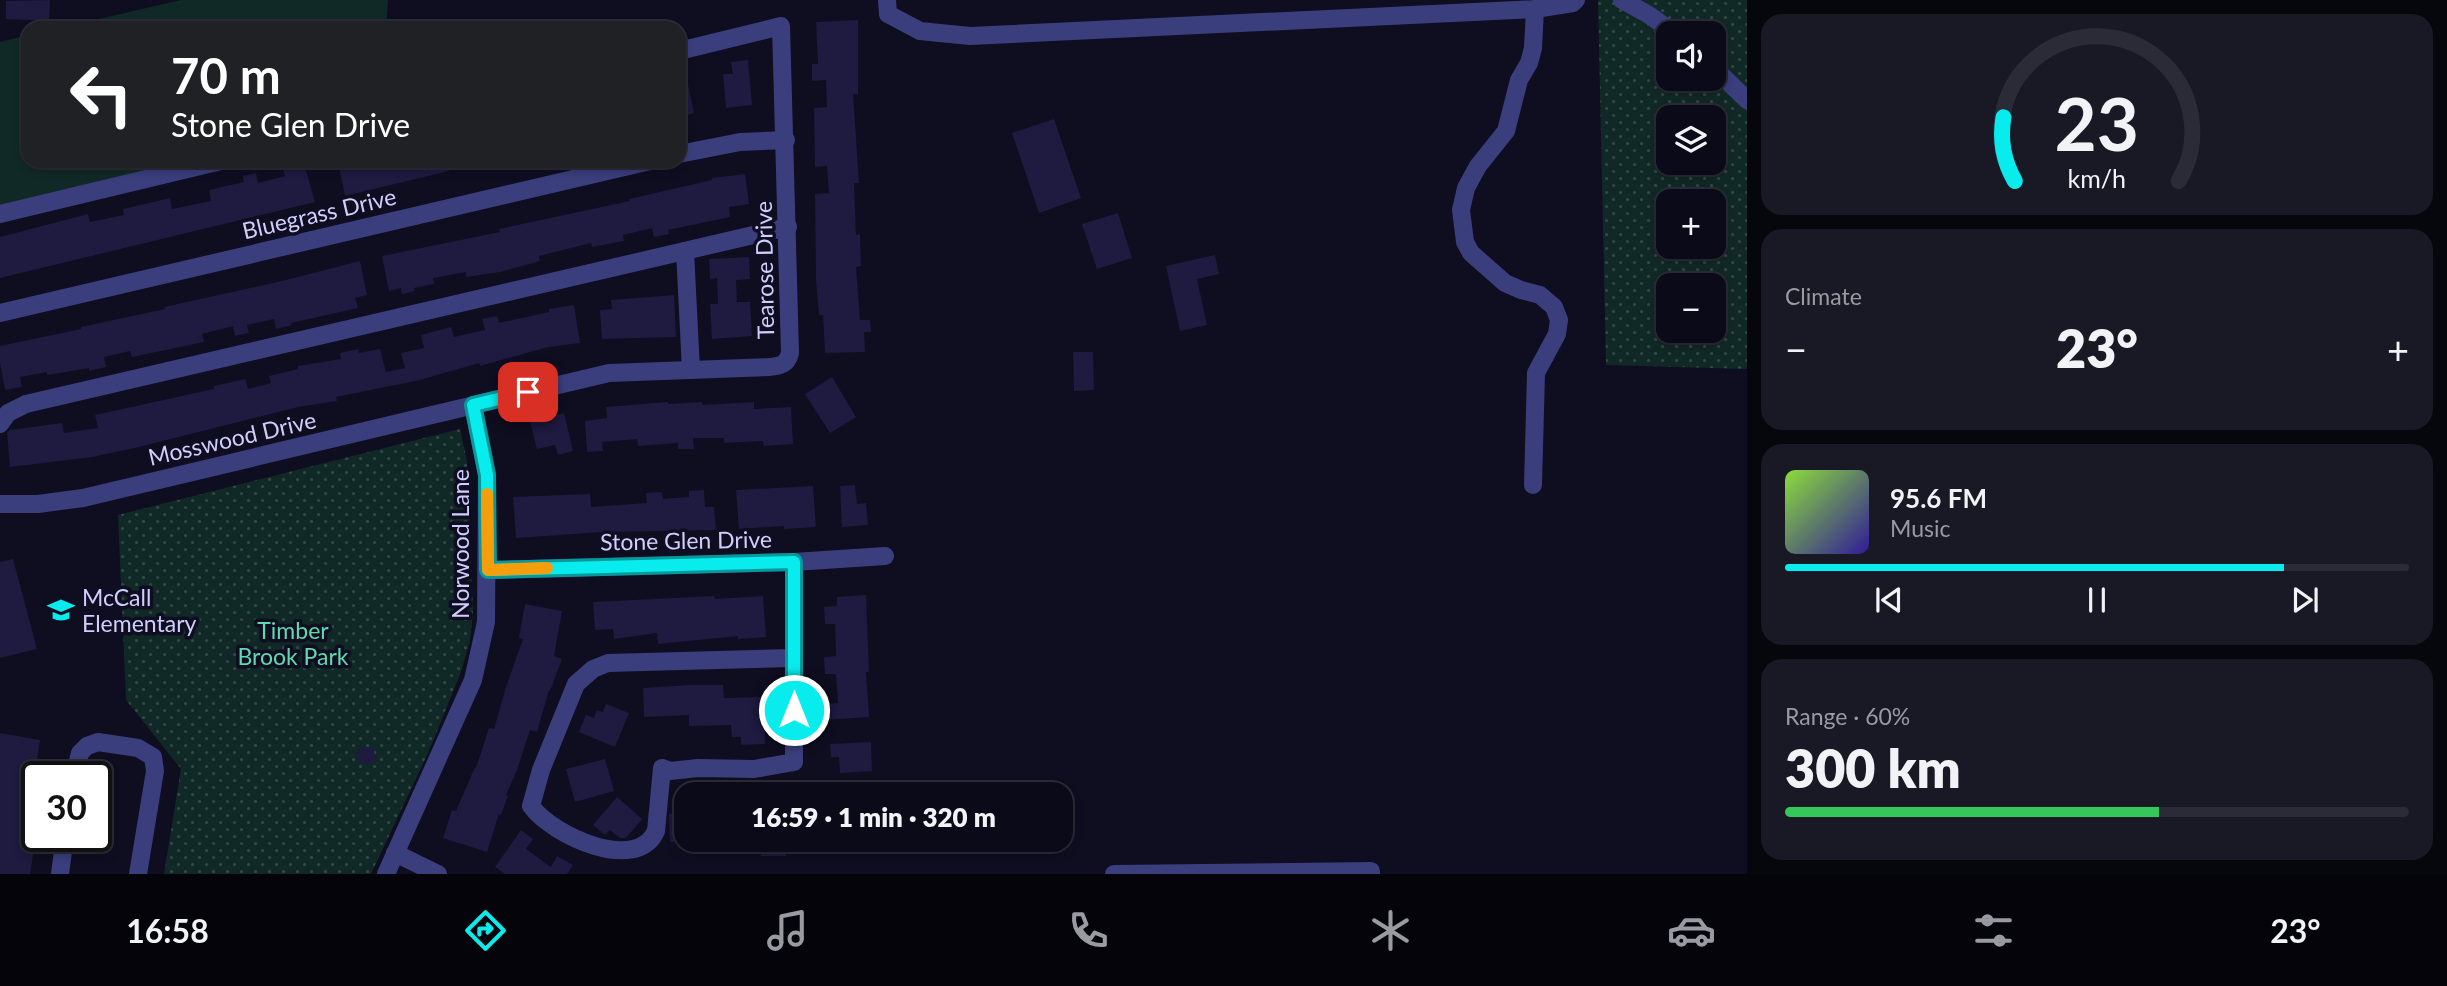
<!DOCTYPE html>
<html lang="en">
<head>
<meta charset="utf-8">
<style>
  body { margin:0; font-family:Lato,sans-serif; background:#191825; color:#f1f3f6; height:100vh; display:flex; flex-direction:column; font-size:26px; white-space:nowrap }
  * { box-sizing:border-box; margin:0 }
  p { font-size:23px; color:#9a9aa2 }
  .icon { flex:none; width:38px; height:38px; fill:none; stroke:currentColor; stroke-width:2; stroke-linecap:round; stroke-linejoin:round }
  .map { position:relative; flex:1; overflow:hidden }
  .panel { display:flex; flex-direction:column; gap:14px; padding:14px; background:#06060d; width:700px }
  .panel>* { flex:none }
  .top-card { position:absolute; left:21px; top:21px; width:665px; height:147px; border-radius:21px; box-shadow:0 4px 10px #0003,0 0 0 2px #2b2b37; background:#202124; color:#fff; overflow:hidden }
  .tools { position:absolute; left:1656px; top:21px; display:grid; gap:14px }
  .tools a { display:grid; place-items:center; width:70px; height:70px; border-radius:14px; background:#0b0a18; box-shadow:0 4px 10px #0003,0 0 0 2px #2b2b37; font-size:35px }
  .speed { position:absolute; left:21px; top:761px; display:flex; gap:14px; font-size:35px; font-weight:700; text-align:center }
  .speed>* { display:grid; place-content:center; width:91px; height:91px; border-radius:50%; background:#0b0a18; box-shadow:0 4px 10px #0003,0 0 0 2px #2b2b37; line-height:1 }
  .speed .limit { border:4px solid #111; border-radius:10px; background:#fff; color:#111 }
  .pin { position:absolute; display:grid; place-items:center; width:60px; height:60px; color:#fff; margin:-30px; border-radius:14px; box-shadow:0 4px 10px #0006 }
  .me { position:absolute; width:77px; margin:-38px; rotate:0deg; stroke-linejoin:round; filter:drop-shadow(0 0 5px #0008) }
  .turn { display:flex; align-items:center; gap:24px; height:147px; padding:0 35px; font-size:32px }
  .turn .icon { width:91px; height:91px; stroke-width:2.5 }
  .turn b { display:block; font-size:49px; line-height:60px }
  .big { font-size:52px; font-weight:800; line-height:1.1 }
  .panel .tile { flex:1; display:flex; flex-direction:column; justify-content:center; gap:10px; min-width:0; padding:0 24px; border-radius:21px; background:#191825 }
  .panel .dial { align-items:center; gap:0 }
  .dial svg { height:182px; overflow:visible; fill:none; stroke:#2b2b37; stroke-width:7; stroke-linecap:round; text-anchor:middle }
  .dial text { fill:#f1f3f6; stroke:none }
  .song { display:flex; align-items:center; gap:21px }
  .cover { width:84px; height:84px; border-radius:10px; background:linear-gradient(135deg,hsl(90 70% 55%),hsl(250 70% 35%)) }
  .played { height:7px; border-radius:4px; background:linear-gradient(90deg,#09ecee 80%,#2b2b37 80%) }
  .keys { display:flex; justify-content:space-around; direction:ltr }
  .heat { display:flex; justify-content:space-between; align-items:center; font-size:38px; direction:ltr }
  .charge { height:10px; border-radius:5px; background:linear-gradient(90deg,#34c759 60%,#2b2b37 0) }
  .trip { position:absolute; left:674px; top:782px; width:399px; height:70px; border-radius:21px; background:#0b0a18; box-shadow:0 4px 10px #0003,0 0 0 2px #2b2b37; font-weight:800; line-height:70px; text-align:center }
  .tab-bar { display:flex; height:112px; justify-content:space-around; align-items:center; background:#04040a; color:#9a9aa2 }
  .tab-bar .icon { width:49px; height:49px }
  .tab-bar .active { color:#09ecee }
  .tab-bar b { font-size:32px; color:#f1f3f6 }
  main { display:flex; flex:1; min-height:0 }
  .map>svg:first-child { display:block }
  .grass { fill:#112926 }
  .park { fill:url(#park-dots); fill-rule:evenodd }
  .building { fill:#1e1a40 }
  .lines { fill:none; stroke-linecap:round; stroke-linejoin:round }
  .minor { stroke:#3a3e7d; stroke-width:18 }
  .route-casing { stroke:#06999b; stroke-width:18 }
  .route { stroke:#09ecee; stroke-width:12 }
  .slow { stroke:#f59e0b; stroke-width:12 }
  .labels { text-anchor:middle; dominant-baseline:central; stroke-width:7; stroke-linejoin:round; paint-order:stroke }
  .street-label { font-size:23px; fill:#cfcefd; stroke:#0f0d20 }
  .poi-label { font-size:23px; fill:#cfcefd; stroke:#0f0d20; text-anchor:start }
  .park-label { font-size:23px; fill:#5ddaaf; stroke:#0f0d20 }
</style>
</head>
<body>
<main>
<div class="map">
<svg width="1747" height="874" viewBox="0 0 1747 874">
  <defs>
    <pattern id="park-dots" width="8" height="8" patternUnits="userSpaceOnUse" patternTransform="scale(1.75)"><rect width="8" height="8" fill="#112926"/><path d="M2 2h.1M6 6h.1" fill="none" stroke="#334746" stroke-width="1.8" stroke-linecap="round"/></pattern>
  </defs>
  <rect width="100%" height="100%" fill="#0f0d20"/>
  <g class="grass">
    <polygon points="181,0 388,0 386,28 60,28"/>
    <polygon points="28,35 28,161 190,161 0,207 0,42"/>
  </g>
  <g class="park">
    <path d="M 1598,0 L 1747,0 L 1747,369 L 1606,365 ZM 1668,33 L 1713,33 L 1713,79 L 1668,79 ZM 1668,117 L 1713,117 L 1713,163 L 1668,163 ZM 1668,201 L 1713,201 L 1713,247 L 1668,247 ZM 1668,285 L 1713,285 L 1713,331 L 1668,331 Z"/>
    <polygon points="460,429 467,461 473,611 470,641 461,672 429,751 371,874 164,874 181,769 126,700 118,515"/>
  </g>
  <g class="building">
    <polygon points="50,0 49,21 6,19 6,1"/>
    <polygon points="858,20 858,94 853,94 859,183 854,183 856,235 860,234 861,266 856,267 860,320 870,320 871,332 864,332 865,352 825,353 823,315 819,315 816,280 815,194 829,193 827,166 815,167 814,108 827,107 826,80 812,81 812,64 818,64 816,22"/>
    <polygon points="748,60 752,105 726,108 723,74 733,74 731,62"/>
    <polygon points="684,65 694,113 679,117 679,66"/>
    <polygon points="1054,119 1081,198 1039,213 1012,133"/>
    <polygon points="344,161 447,161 449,171 345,196 338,162"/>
    <polygon points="304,164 315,202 0,278 0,237 88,214 90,222 124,215 123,209 170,198 172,209 211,201 209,190 244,182 243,176 256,173 258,183 285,176 283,169"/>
    <polygon points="745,174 749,204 729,207 730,217 668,230 669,234 654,237 652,228 623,235 624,241 592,247 591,243 539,256 540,261 500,272 466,277 466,272 433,278 434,284 414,288 415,291 402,294 401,288 389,291 382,256 500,232 499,229 630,201 629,199 712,180 712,178"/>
    <polygon points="1118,213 1132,258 1097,269 1082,224"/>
    <polygon points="1215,255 1219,274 1197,279 1207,325 1180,331 1166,266"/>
    <polygon points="749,257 750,279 736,280 737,302 750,302 752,336 712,339 710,304 718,304 717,278 710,279 709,259"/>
    <polygon points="360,261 367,295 355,298 358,308 291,323 292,325 276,329 274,319 247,325 249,333 235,336 233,326 202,334 204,342 132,357 130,351 104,357 106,367 89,371 89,368 47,375 47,372 20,377 22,387 5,390 0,363 0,346 81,329 81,327 165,309 164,307 282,281"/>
    <polygon points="674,295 676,337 602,339 600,310 612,309 611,300"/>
    <polygon points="574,305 580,343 548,347 480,366 479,363 420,380 336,397 337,401 298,407 139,447 92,457 10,467 7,432 10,430 62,423 64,433 98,428 95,415 214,389 214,386 245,379 248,389 271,383 269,376 298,369 298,366 341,359 340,353 358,349 359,353 380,349 386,372 405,368 401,353 424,348 421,335 451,327 454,337 485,330 482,319 497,316 499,323 549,312 549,309"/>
    <polygon points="1073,352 1093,352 1094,390 1074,391"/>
    <polygon points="832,377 856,417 830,433 805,394"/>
    <polygon points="668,402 668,404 702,402 703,405 754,402 754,409 791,407 793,444 764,446 763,441 724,443 724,438 693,438 694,449 678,449 678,443 638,446 637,439 602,442 603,451 587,452 585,421 607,418 606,407"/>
    <polygon points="564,413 573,451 558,455 555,445 537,449 530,422"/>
    <polygon points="855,485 857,504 866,503 868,525 842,527 840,486"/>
    <polygon points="813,486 816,527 784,529 784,526 739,529 736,490"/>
    <polygon points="704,490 705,507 714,507 716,530 603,532 516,538 513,497 590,494 591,507 647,503 646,493 662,492 663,499 689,497 689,491"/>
    <polygon points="13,559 37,649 0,658 0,562"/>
    <polygon points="866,595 869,672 866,672 869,717 826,720 825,704 838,703 836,674 825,674 824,657 836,656 835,624 825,624 824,607 837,606 837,597"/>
    <polygon points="714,596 715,599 763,596 766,637 738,639 738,636 658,644 657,633 614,639 613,629 595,630 593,602"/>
    <polygon points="525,604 562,611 554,656 562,659 550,691 549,690 537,732 530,730 517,770 506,795 508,796 501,815 499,814 487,852 443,838 452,810 456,811 475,767 476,768 489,728 494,729 506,687 523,639 519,638"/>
    <polygon points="689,685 723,685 724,698 764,697 765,744 741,745 741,737 732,737 731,725 689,726 689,715 644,717 643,688"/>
    <polygon points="606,704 629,713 615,747 579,732 586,715 594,718 597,710 603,712"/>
    <polygon points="0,733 40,740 26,834 36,835 30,874 0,874"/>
    <polygon points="871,742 872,771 840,773 839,757 831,757 830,744"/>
    <polygon points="363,746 373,748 376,758 369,765 359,762 357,753"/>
    <polygon points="605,759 614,791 575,802 566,769"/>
    <polygon points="617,797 642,819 626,838 620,838 610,830 605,835 593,825"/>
    <polygon points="686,813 686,841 670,842 669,814"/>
    <polygon points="521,830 533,839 526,849 551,867 557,856 573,865 567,874 505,874 495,867"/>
    <rect x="761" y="840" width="25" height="16"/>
  </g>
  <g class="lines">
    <g class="minor">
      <polyline points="887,0 888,14 920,31 970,36 1535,9 1573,3 1576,0"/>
      <polyline points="1622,0 1649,15 1674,33"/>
      <polyline points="1713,67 1747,100"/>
      <polyline points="679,154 740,142 786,140"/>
      <polyline points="0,214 221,161"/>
      <polyline points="685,251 691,370"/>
      <polyline points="0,313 650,161"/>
      <polyline points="0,424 8,413 26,404 788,227"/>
      <polyline points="1533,485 1536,373 1557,334 1559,320 1554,307 1540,295 1521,290 1505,283 1471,253 1465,242 1461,210 1466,188 1478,166 1506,131 1519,80 1529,63 1533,48 1535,9"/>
      <path d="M 0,504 L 38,504 L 83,498 L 609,373 L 769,367 C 780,366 787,365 790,353 L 781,26 L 679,51"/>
      <polyline points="488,570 794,562 885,556"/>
      <path d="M 794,658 L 608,663 L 593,669 L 576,684 L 541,770 L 531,806 C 553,836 637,874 656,831 L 662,768 L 670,771 L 698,768 L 754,769 L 794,762 L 794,562"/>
      <polyline points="74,777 80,753 87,746 98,742 138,748 153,757 155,771 138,874"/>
      <polyline points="395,853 438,874"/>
      <polyline points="60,874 65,836"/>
      <polyline points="386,874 473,680 486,622 487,475 473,405"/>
      <polyline points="1114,874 1371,871 1371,874"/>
    </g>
  </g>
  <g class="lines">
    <g class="route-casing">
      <polyline id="route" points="528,392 473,405 487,475 488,570 794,562 794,710"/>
    </g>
    <use href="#route" class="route"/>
    <polyline class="slow" points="487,494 488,570 547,568"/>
  </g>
  <defs>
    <g id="school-bare" transform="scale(2.1)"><path d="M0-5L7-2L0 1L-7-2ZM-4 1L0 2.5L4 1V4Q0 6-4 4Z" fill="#09ecee" stroke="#0f0d20" stroke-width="2.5" paint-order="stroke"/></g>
  </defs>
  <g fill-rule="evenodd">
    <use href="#school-bare" x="61" y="610"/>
  </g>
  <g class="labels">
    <g class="street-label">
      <text transform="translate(319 213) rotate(-13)">Bluegrass Drive</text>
      <text transform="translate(764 270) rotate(-91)">Tearose Drive</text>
      <text transform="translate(232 438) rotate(-13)">Mosswood Drive</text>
      <text transform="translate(686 540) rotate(-1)">Stone Glen Drive</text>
      <text transform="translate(460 544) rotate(-90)">Norwood Lane</text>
    </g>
    <g class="poi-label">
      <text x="82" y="597">McCall<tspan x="82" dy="26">Elementary</tspan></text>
    </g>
    <g class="park-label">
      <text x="293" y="630">Timber<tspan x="293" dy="26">Brook Park</tspan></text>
    </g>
  </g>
</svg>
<div class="tools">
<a><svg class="icon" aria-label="sound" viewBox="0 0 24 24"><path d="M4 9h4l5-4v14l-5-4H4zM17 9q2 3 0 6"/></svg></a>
<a><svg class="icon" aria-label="layers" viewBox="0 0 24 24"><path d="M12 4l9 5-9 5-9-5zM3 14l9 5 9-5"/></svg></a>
<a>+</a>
<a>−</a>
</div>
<div class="speed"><div class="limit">30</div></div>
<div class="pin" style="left:528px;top:392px;background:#d93025"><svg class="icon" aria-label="arrive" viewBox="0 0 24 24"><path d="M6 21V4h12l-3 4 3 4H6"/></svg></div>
<svg class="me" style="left:794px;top:710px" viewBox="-20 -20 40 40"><circle r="17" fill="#09ecee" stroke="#fff" stroke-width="3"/><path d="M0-11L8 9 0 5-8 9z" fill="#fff"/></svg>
<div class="trip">16:59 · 1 min · 320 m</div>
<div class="top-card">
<div class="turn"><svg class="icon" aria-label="left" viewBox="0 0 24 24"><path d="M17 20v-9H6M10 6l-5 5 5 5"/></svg><div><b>70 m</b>Stone Glen Drive</div></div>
</div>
</div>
<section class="panel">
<div class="tile dial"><svg viewBox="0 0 100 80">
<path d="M14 69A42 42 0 1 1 86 69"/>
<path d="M14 69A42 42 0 0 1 9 41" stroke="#09ecee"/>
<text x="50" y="56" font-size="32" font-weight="700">23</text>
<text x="50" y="72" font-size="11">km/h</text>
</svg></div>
<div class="tile"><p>Climate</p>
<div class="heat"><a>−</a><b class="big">23°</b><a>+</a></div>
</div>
<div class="tile">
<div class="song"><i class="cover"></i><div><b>95.6 FM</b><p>Music</p></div></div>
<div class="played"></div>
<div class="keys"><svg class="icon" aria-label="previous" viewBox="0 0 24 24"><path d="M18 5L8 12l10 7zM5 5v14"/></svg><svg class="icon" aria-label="pause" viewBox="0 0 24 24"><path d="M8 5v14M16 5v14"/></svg><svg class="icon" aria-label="next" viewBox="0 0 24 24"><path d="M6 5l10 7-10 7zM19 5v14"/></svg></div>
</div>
<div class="tile"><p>Range · 60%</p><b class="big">300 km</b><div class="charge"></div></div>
</section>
</main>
<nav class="tab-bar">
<b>16:58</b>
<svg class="icon active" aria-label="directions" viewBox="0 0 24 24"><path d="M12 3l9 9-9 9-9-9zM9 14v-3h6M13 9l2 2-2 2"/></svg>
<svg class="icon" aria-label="music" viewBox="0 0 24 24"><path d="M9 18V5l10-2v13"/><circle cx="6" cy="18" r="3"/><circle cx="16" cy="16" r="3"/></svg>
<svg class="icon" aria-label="phone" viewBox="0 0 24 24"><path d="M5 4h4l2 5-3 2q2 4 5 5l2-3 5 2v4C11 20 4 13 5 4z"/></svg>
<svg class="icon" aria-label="climate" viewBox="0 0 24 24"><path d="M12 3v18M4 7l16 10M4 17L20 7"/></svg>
<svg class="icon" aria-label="car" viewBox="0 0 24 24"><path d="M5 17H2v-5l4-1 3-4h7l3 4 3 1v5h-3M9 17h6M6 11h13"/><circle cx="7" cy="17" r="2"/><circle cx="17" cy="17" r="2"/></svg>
<svg class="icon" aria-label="filters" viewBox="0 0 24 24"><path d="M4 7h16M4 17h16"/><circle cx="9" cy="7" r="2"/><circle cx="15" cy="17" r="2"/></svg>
<b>23°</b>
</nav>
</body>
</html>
